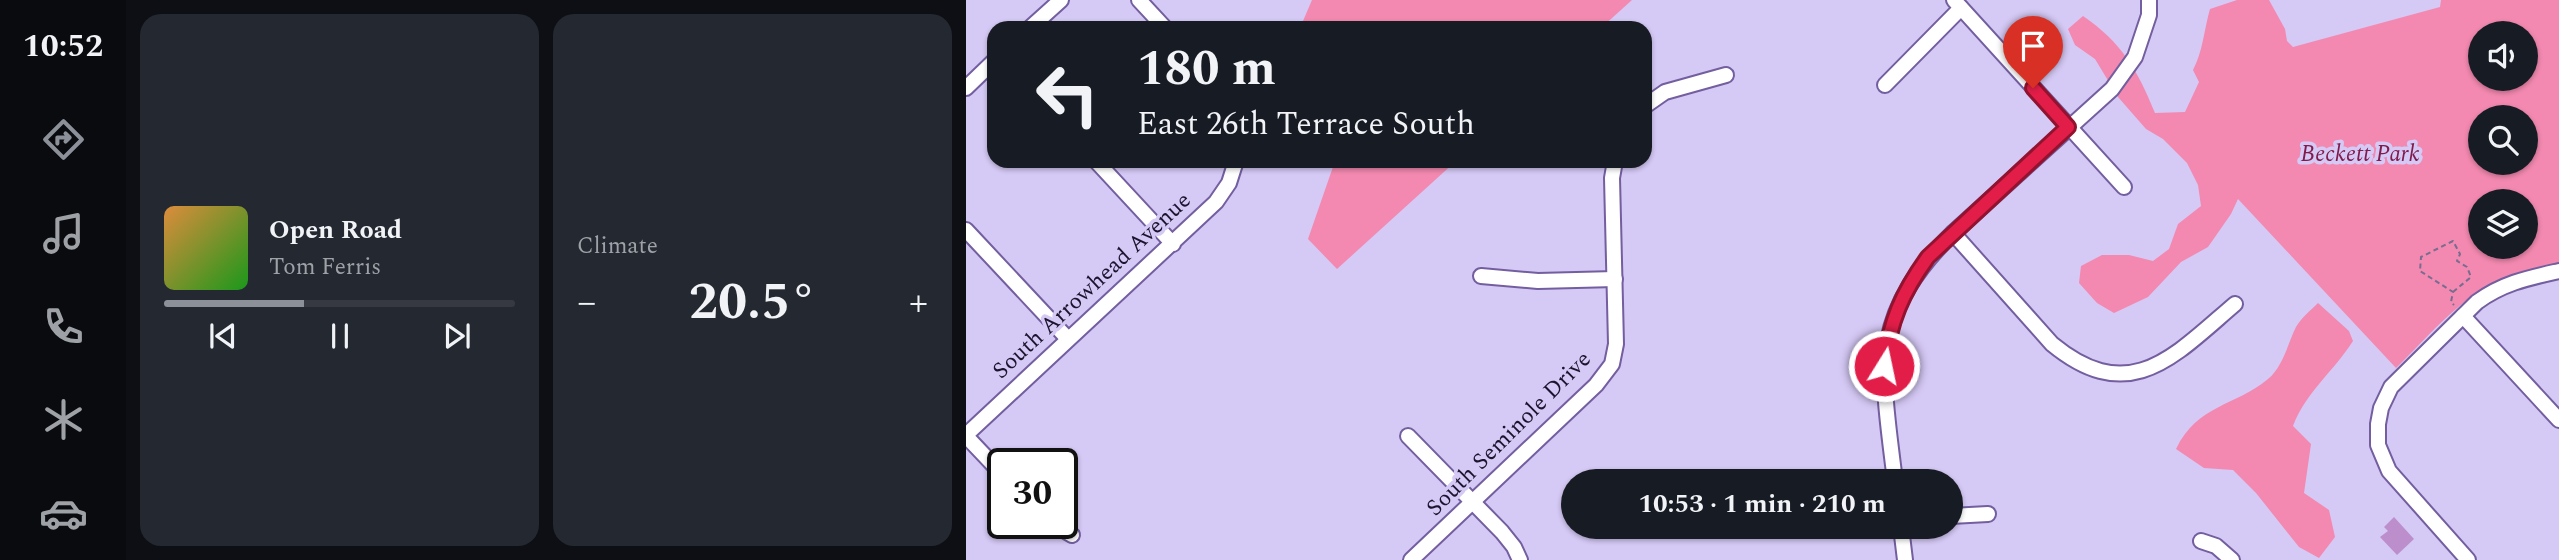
<!DOCTYPE html>
<html lang="en">
<head>
<meta charset="utf-8">
<style>
  body { margin:0; font-family:Spectral,serif; background:#242831; color:#f1f3f6; height:100vh; display:flex; flex-direction:column; font-size:26px; white-space:nowrap }
  * { box-sizing:border-box; margin:0 }
  p { font-size:23px; color:#9ea1a6 }
  .icon { flex:none; width:38px; height:38px; fill:none; stroke:currentColor; stroke-width:2; stroke-linecap:round; stroke-linejoin:round }
  .map { position:relative; flex:1; overflow:hidden }
  .sheet { display:flex; flex-direction:column; gap:14px; padding:14px; background:#0d0f14; width:840px }
  .sheet>* { flex:none }
  .hud { position:absolute; left:21px; top:21px; width:665px; height:147px; border-radius:21px; box-shadow:0 2px 5px #0004; background:#171b24; color:#f1f3f6; overflow:hidden }
  .fabs { position:absolute; left:1502px; top:21px; display:grid; gap:14px }
  .fabs a { display:grid; place-items:center; width:70px; height:70px; border-radius:50%; background:#171b24; box-shadow:0 2px 5px #0004; font-size:35px }
  .speed { position:absolute; left:21px; top:448px; display:flex; gap:14px; font-size:35px; font-weight:700; text-align:center }
  .speed>* { display:grid; place-content:center; width:91px; height:91px; border-radius:50%; background:#171b24; box-shadow:0 2px 5px #0004; line-height:1 }
  .speed .limit { border:4px solid #111; border-radius:10px; background:#fff; color:#111 }
  .pin { position:absolute; display:grid; place-items:center; width:60px; height:60px; color:#fff; margin:-72px -30px; border-radius:50% 50% 50% 0; rotate:-45deg; box-shadow:0 0 7px #0007 }
  .pin .icon { rotate:45deg }
  .me { position:absolute; width:77px; margin:-38px; rotate:10deg; stroke-linejoin:round; filter:drop-shadow(0 0 5px #0008) }
  .turn { display:flex; align-items:center; gap:24px; height:147px; padding:0 35px; font-size:32px }
  .turn .icon { width:91px; height:91px; stroke-width:2.5 }
  .turn b { display:block; font-size:49px; line-height:60px }
  .big { font-size:52px; font-weight:700; line-height:1.1 }
  .sheet .widget { flex:1; display:flex; flex-direction:column; justify-content:center; gap:10px; min-width:0; padding:0 24px; border-radius:21px; background:#242831 }
  .song { display:flex; align-items:center; gap:21px }
  .cover { width:84px; height:84px; border-radius:10px; background:linear-gradient(135deg,hsl(30 70% 55%),hsl(120 70% 35%)) }
  .played { height:7px; border-radius:4px; background:linear-gradient(90deg,#8c9099 40%,#363941 40%) }
  .keys { display:flex; justify-content:space-around; direction:ltr }
  .heat { display:flex; justify-content:space-between; align-items:center; font-size:38px; direction:ltr }
  .sheet .tiles { flex:1; display:grid; gap:14px; grid-template-columns:repeat(2,1fr) }
  .trip { position:absolute; left:595px; top:469px; width:402px; height:70px; border-radius:35px; background:#171b24; box-shadow:0 2px 5px #0004; font-weight:700; line-height:70px; text-align:center }
  main { display:flex; flex:1; min-height:0 }
  .tab-bar { display:flex; flex-direction:column; width:126px; justify-content:space-around; align-items:center; background:#090b0e; color:#9ea1a6 }
  .tab-bar .icon { width:49px; height:49px }
  .tab-bar .selected { color:#8c9099 }
  .tab-bar b { font-size:32px; color:#f1f3f6 }
  .map>svg:first-child { display:block }
  .green { fill:#f389b0; fill-rule:evenodd }
  .building { fill:#bc8ecc }
  .lines { fill:none; stroke-linecap:round; stroke-linejoin:round }
  .minor-casing { stroke:#735e9f; stroke-width:18 }
  .path { stroke:#776d90; stroke-width:2; stroke-dasharray:5 3.5; stroke-linecap:butt }
  .minor { stroke:#fff; stroke-width:14 }
  .route-casing { stroke:#92132f; stroke-width:18 }
  .route { stroke:#e11d48; stroke-width:12 }
  .labels { text-anchor:middle; dominant-baseline:central; stroke-width:7; stroke-linejoin:round; paint-order:stroke }
  .park-label { font-size:23px; font-style:italic; fill:#811b4b; stroke:#d5c9f5 }
  .street-label { font-size:23px; fill:#1c142e; stroke:#d5c9f5 }
</style>
</head>
<body>
<main>
<nav class="tab-bar">
<b>10:52</b>
<svg class="icon selected" aria-label="directions" viewBox="0 0 24 24"><path d="M12 3l9 9-9 9-9-9zM9 14v-3h6M13 9l2 2-2 2"/></svg>
<svg class="icon" aria-label="music" viewBox="0 0 24 24"><path d="M9 18V5l10-2v13"/><circle cx="6" cy="18" r="3"/><circle cx="16" cy="16" r="3"/></svg>
<svg class="icon" aria-label="phone" viewBox="0 0 24 24"><path d="M5 4h4l2 5-3 2q2 4 5 5l2-3 5 2v4C11 20 4 13 5 4z"/></svg>
<svg class="icon" aria-label="climate" viewBox="0 0 24 24"><path d="M12 3v18M4 7l16 10M4 17L20 7"/></svg>
<svg class="icon" aria-label="car" viewBox="0 0 24 24"><path d="M5 17H2v-5l4-1 3-4h7l3 4 3 1v5h-3M9 17h6M6 11h13"/><circle cx="7" cy="17" r="2"/><circle cx="17" cy="17" r="2"/></svg>
</nav>
<section class="sheet">
<div class="tiles">
<div class="widget">
<div class="song"><i class="cover"></i><div><b>Open Road</b><p>Tom Ferris</p></div></div>
<div class="played"></div>
<div class="keys"><svg class="icon" aria-label="previous" viewBox="0 0 24 24"><path d="M18 5L8 12l10 7zM5 5v14"/></svg><svg class="icon" aria-label="pause" viewBox="0 0 24 24"><path d="M8 5v14M16 5v14"/></svg><svg class="icon" aria-label="next" viewBox="0 0 24 24"><path d="M6 5l10 7-10 7zM19 5v14"/></svg></div>
</div>
<div class="widget"><p>Climate</p>
<div class="heat"><a>−</a><b class="big">20.5°</b><a>+</a></div>
</div>
</div>
</section>
<div class="map">
<svg width="1593" height="560" viewBox="0 0 1593 560">
  <rect width="100%" height="100%" fill="#d5c9f5"/>
  <g class="green">
    <polygon points="346,0 666,0 635,28 334,28"/>
    <path d="M 1271,0 L 1303,0 L 1319,29 L 1321,41 L 1327,47 L 1474,7 L 1475,0 L 1593,0 L 1593,264 C 1573,270 1548,273 1529,282 C 1491,301 1460,339 1430,368 L 1272,199 L 1265,214 L 1242,247 L 1215,262 L 1182,297 L 1148,313 L 1131,303 L 1113,283 L 1115,266 L 1136,255 L 1163,255 L 1187,261 L 1203,249 L 1212,224 L 1235,206 L 1232,185 L 1221,163 L 1197,139 L 1180,129 L 1152,97 L 1129,59 L 1109,45 L 1102,29 L 1117,16 C 1156,43 1171,69 1189,113 L 1219,112 L 1233,82 L 1227,70 C 1237,51 1238,30 1244,9 ZM 1514,33 L 1559,33 L 1559,79 L 1514,79 ZM 1514,117 L 1559,117 L 1559,163 L 1514,163 ZM 1514,201 L 1559,201 L 1559,247 L 1514,247 Z"/>
    <polygon points="369,161 490,161 371,269 342,239"/>
    <path d="M 1352,303 L 1383,331 L 1387,341 C 1368,371 1340,392 1327,426 L 1345,444 L 1338,493 L 1363,510 L 1369,537 L 1353,558 L 1333,547 L 1290,493 L 1267,470 L 1238,468 L 1210,449 C 1232,404 1268,407 1302,379 C 1317,367 1322,343 1330,327 C 1335,318 1345,310 1352,303 Z"/>
  </g>
  <polygon class="building" points="1428,517 1448,539 1431,555 1414,537 1422,531 1418,527"/>
  <g class="lines">
    <g class="minor-casing">
      <g id="minor">
        <polyline points="173,0 199,28"/>
        <polyline points="988,0 1158,187"/>
        <polyline points="64,28 95,0"/>
        <polyline points="919,85 995,8"/>
        <polyline points="0,88 28,61"/>
        <polyline points="679,106 699,92 760,75"/>
        <polyline points="130,161 207,244"/>
        <polyline points="0,230 102,339"/>
        <path d="M 987,233 L 1086,344 C 1164,408 1208,356 1269,304"/>
        <polyline points="515,276 572,281 649,279"/>
        <polyline points="1497,316 1593,420"/>
        <polyline points="0,435 250,202 263,183 270,161"/>
        <polyline points="0,436 37,475"/>
        <polyline points="442,436 536,532 548,547 554,560"/>
        <path d="M 929,481 C 916,373 901,317 987,233 L 1146,89 L 1169,57 L 1183,15 L 1183,0"/>
        <polyline points="985,516 1022,514"/>
        <polyline points="86,523 106,535"/>
        <polyline points="935,527 939,560"/>
        <polyline points="1235,541 1250,546 1266,560"/>
        <polyline points="445,560 630,385 646,364 650,344 646,178 649,161"/>
        <path d="M 1502,560 L 1423,471 L 1412,445 L 1412,424 L 1415,408 L 1425,387 L 1511,302 C 1537,283 1562,278 1593,271"/>
      </g>
    </g>
    <polyline class="path" points="1487,292 1505,277 1501,267 1491,261 1494,254 1487,241 1455,257 1454,271 1487,292 1485,302 1488,305"/>
    <use href="#minor" class="minor"/>
  </g>
  <g class="lines">
    <g class="route-casing">
      <path id="route" d="M 918,366 C 924,321 936,293 962,257 L 1102,127 L 1067,88"/>
    </g>
    <use href="#route" class="route"/>
  </g>
  <g class="labels">
    <g class="park-label">
      <text x="1394" y="154">Beckett Park</text>
    </g>
    <g class="street-label">
      <text transform="translate(126 286) rotate(-43)">South Arrowhead Avenue</text>
      <text transform="translate(543 434) rotate(-45)">South Seminole Drive</text>
    </g>
  </g>
</svg>
<div class="fabs">
<a><svg class="icon" aria-label="sound" viewBox="0 0 24 24"><path d="M4 9h4l5-4v14l-5-4H4zM17 9q2 3 0 6"/></svg></a>
<a><svg class="icon" aria-label="search" viewBox="0 0 24 24"><circle cx="10" cy="10" r="6"/><path d="M15 15l6 6"/></svg></a>
<a><svg class="icon" aria-label="layers" viewBox="0 0 24 24"><path d="M12 4l9 5-9 5-9-5zM3 14l9 5 9-5"/></svg></a>
</div>
<div class="speed"><div class="limit">30</div></div>
<div class="pin" style="left:1067px;top:88px;background:#d93025"><svg class="icon" aria-label="arrive" viewBox="0 0 24 24"><path d="M6 21V4h12l-3 4 3 4H6"/></svg></div>
<svg class="me" style="left:918px;top:366px" viewBox="-20 -20 40 40"><circle r="17" fill="#e11d48" stroke="#fff" stroke-width="3"/><path d="M0-11L8 9 0 5-8 9z" fill="#fff"/></svg>
<div class="trip">10:53 · 1 min · 210 m</div>
<div class="hud">
<div class="turn"><svg class="icon" aria-label="left" viewBox="0 0 24 24"><path d="M17 20v-9H6M10 6l-5 5 5 5"/></svg><div><b>180 m</b>East 26th Terrace South</div></div>
</div>
</div>
</main>
</body>
</html>
